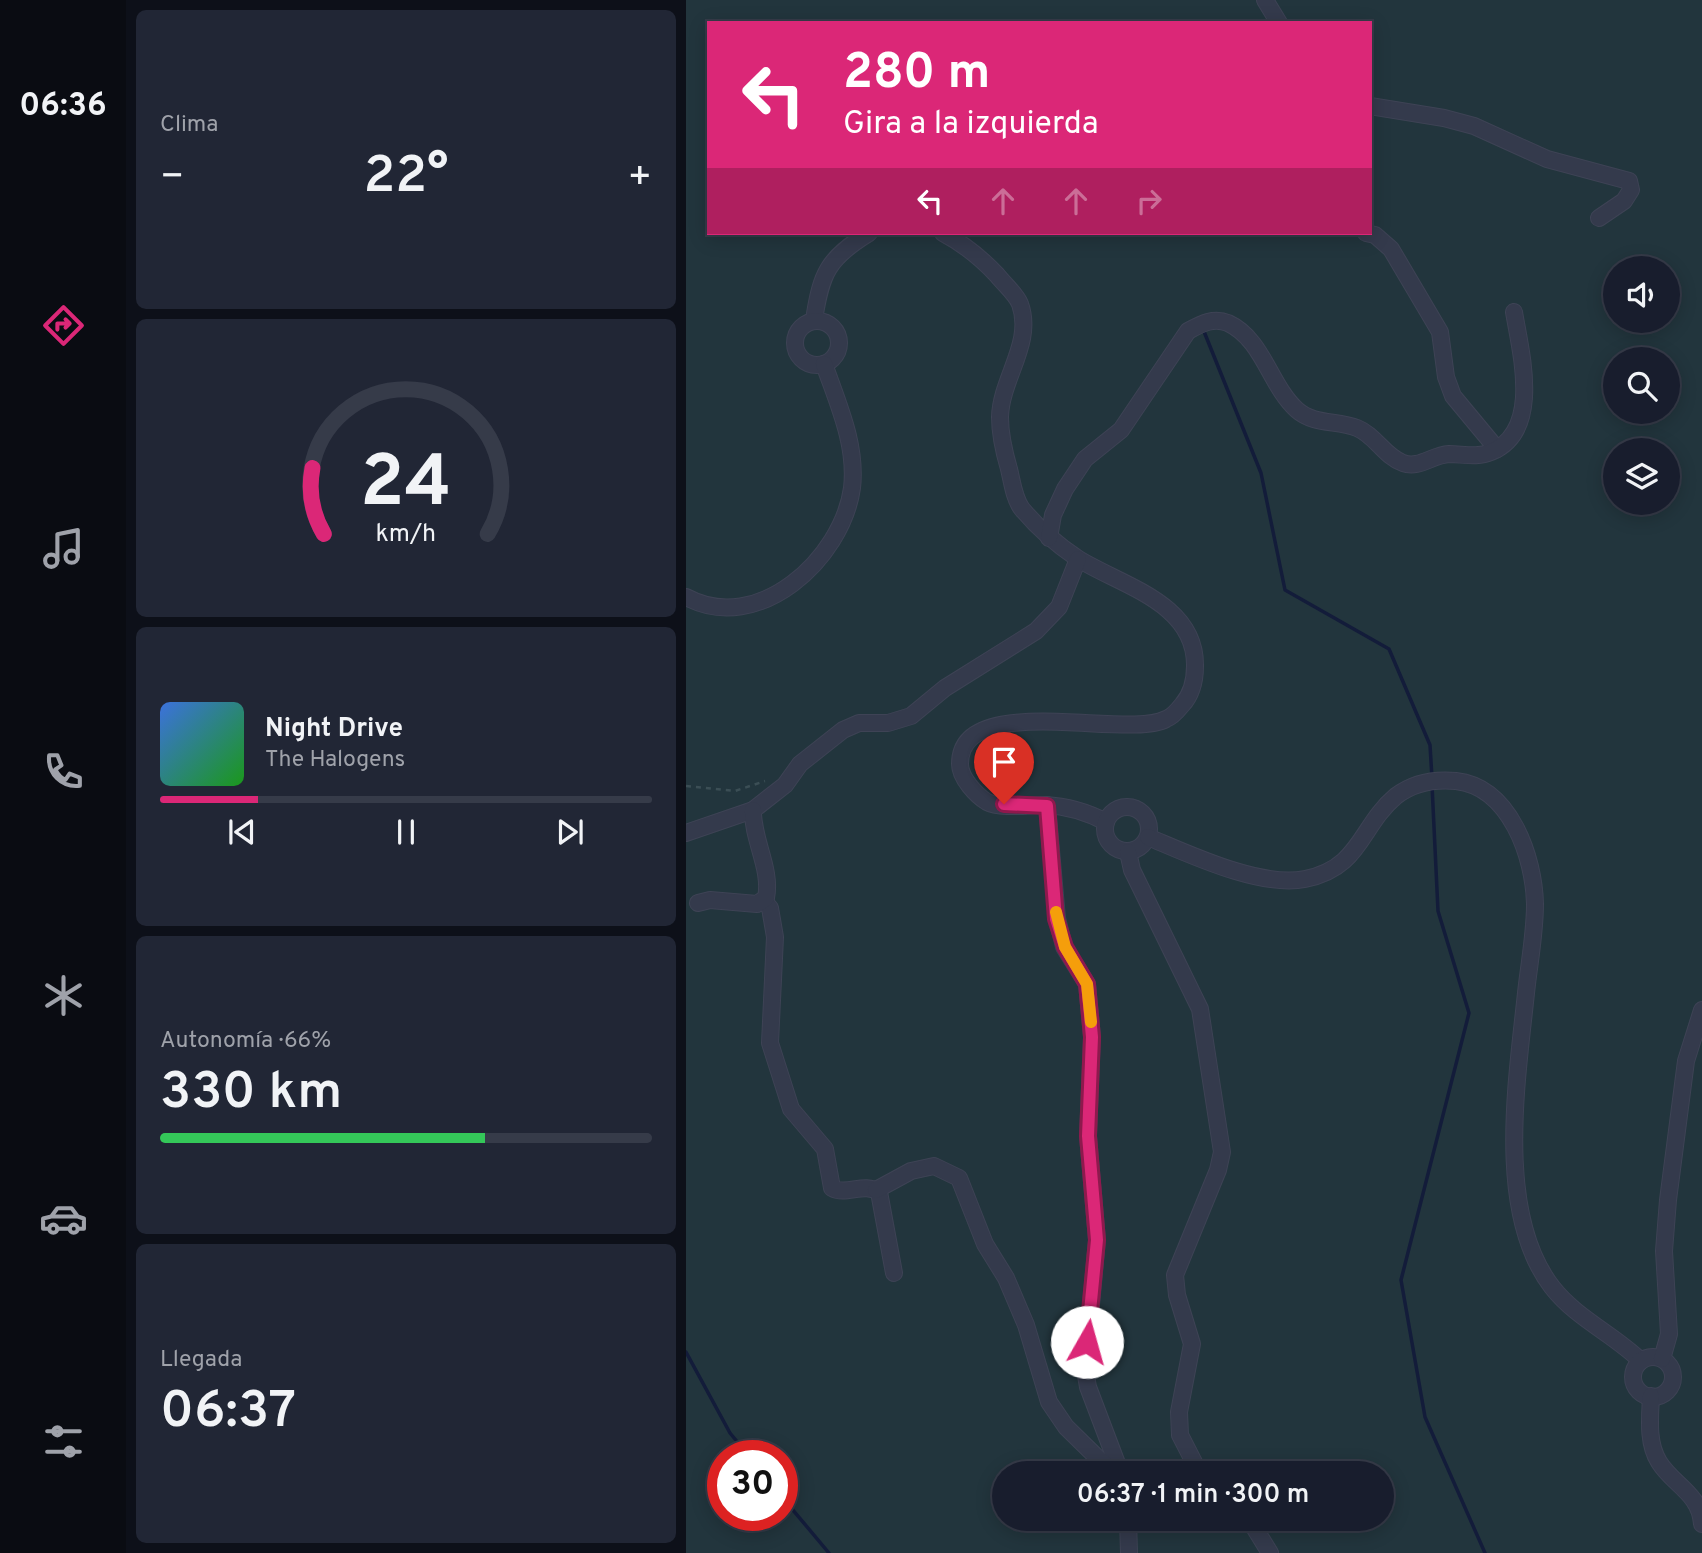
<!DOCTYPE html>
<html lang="es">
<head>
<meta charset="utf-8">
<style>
  body { margin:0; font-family:Overpass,sans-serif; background:#212635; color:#f1f3f6; height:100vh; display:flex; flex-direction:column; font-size:26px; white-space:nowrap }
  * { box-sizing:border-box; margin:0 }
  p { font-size:23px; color:#9fa2aa }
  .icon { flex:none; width:38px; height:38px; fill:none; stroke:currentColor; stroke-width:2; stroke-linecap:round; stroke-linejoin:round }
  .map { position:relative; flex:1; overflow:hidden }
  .sheet { display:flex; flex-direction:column; gap:10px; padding:10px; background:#0d1019; width:560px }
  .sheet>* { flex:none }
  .top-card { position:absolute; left:21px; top:21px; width:665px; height:214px; border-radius:0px; box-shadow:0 4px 18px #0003,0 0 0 2px #363b49; background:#db2777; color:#fff; overflow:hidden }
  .tools { position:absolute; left:917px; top:256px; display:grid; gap:14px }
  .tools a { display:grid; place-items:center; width:77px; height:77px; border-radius:50%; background:#181d2d; box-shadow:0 4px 18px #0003,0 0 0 2px #363b49; font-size:35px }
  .speed { position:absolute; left:21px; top:1440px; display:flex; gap:14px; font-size:35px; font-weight:700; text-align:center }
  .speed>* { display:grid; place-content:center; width:91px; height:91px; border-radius:50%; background:#181d2d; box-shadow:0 4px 18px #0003,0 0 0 2px #363b49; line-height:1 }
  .speed .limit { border:10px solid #d22; background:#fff; color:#111 }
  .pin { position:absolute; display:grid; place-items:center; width:60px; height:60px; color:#fff; margin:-72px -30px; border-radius:50% 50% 50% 0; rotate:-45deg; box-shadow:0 0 7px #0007 }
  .pin .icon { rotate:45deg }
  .me { position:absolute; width:77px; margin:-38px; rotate:7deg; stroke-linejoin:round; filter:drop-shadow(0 0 5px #0008) }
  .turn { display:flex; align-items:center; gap:24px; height:147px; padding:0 21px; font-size:32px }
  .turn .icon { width:91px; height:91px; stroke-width:2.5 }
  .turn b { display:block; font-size:49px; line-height:60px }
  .lanes { display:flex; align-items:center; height:66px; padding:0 21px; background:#0003; justify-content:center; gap:35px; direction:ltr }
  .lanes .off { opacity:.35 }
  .big { font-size:52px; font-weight:600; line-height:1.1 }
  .sheet .widget { flex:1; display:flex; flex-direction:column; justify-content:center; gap:10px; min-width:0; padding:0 24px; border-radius:10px; background:#212635 }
  .sheet .dial { align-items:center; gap:0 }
  .dial svg { height:182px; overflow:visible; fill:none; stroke:#363b49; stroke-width:7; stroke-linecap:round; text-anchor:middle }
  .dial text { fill:#f1f3f6; stroke:none }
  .song { display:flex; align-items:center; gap:21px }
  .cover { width:84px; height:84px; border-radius:10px; background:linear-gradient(135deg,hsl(220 70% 55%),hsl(120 70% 35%)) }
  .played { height:7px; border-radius:4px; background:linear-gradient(90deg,#db2777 20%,#363b49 20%) }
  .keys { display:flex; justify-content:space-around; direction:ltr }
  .heat { display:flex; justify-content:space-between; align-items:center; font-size:38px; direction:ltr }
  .charge { height:10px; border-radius:5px; background:linear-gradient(90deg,#34c759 66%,#363b49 0) }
  .trip { position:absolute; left:306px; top:1461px; width:402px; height:70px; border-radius:35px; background:#181d2d; box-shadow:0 4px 18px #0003,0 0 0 2px #363b49; font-weight:600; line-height:70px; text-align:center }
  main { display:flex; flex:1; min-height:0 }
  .tab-bar { display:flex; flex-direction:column; width:126px; justify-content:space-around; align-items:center; background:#0a0c12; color:#9fa2aa }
  .tab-bar .icon { width:49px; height:49px }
  .tab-bar .on { color:#db2777 }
  .tab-bar b { font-size:32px; color:#f1f3f6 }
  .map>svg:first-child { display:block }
  .green { fill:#22353d; fill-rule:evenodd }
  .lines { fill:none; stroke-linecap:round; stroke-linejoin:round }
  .stream { stroke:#131c3a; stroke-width:3.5 }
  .street-casing { stroke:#3e4355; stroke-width:18 }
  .path { stroke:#3b4e55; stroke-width:2.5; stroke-dasharray:5 5; stroke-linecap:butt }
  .street { stroke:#343a4c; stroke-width:16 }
  .route-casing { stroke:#8e194d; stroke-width:18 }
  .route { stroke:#db2777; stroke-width:12 }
  .slow { stroke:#f59e0b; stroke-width:12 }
</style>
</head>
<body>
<main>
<nav class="tab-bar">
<b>06:36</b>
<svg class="icon on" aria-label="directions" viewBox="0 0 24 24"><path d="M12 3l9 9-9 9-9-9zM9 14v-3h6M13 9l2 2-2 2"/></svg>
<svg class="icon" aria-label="music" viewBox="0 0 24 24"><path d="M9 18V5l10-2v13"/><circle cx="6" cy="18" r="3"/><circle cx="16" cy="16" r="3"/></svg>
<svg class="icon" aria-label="phone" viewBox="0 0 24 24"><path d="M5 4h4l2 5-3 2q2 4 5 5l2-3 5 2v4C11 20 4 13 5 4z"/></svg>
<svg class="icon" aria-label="climate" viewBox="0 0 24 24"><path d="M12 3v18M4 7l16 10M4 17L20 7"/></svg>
<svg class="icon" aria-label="car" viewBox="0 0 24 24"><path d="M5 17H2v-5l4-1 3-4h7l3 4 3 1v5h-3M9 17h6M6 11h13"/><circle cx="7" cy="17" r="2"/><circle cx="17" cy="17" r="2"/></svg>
<svg class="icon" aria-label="filters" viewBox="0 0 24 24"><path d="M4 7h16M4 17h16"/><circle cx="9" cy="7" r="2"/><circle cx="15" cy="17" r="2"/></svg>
</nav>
<section class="sheet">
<div class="widget"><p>Clima</p>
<div class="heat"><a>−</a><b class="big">22°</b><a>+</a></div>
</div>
<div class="widget dial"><svg viewBox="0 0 100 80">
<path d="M14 69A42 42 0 1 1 86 69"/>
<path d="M14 69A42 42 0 0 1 9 40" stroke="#db2777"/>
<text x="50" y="56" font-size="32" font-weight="700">24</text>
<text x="50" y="72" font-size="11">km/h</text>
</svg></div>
<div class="widget">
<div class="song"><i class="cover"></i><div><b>Night Drive</b><p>The Halogens</p></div></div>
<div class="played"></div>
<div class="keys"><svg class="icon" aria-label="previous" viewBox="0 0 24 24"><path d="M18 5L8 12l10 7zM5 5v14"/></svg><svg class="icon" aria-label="pause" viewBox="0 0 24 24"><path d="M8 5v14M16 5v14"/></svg><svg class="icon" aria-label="next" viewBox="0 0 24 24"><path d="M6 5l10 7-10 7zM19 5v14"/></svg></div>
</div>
<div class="widget"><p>Autonomía · 66%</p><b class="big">330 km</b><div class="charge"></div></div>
<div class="widget"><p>Llegada</p><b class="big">06:37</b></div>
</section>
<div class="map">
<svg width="1016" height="1553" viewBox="0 0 1016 1553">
  <rect width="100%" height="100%" fill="#20273c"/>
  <path class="green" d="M 0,0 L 1016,0 L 1016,1553 L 0,1553 ZM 23,23 L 684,23 L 684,233 L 23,233 ZM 929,268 L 982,268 L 982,320 L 929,320 ZM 929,359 L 982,359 L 982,411 L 929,411 ZM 929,450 L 982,450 L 982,502 L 929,502 ZM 37,1456 L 96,1456 L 96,1516 L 37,1516 ZM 318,1474 L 696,1474 L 696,1519 L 318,1519 Z"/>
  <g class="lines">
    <g class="stream">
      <polyline points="517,329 575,473 599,590 703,649 744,745 746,778"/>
      <polyline points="746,785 752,911 783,1013 715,1280 739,1417 799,1553"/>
      <polyline points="0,1352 44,1433 63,1456"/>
      <polyline points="96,1497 143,1553"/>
    </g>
    <g class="street-casing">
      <g id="street">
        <polyline points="579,0 593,23"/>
        <polyline points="684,106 758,118 788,126 861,159 943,181 945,190 938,201 913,218"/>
        <path d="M 257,233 C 276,243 296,259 311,275 C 318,284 330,294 334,304 C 348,343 315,378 314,417 C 314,434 318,452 323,469 C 326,481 328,499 336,509 C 352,528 370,544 391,558 C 433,585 510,602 509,666 C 509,680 506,694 496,705 C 492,710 486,717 480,719 C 442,740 274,690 274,764 C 274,778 290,795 301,802 C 314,809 343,805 359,805 C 380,806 401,812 420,822"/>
        <polyline points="680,233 689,235 705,249 754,332 760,377 767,396 811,449"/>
        <path d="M 128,320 C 135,273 142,258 183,233"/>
        <circle cx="131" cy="343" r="22"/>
        <path d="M 363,538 L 367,515 L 379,489 L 399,459 L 435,430 L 502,331 C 515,324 527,317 542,323 C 577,339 584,386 611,410 C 628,425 651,420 671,428 C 689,435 699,457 717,463 C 733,469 746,455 763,454 C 777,454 791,458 805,452 C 856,431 835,354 828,312"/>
        <path d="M 0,597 C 72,636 156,559 166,488 C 171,445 152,404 138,364"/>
        <polyline points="361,805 371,918 378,947 401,984 406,1037 402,1136 411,1240 399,1370 402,1387 435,1474"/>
        <circle cx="441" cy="829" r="22"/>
        <polyline points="0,833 67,810 99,785 114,764 157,730 173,723 202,723 225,716 259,688 350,631 373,607 392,559"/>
        <path d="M 462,837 C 503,854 574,888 619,879 C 675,868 674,826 710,796 C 727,783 749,779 770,781 C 824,787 848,857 849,904 C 849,934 843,964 840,993 C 831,1080 809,1213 866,1287 C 890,1318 927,1334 955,1361"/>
        <polyline points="442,852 446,870 514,1009 536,1152 532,1170 489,1275 491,1295 506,1344 493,1412 494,1435 514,1474"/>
        <path d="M 78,901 L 84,908 L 89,937 L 84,1043 L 105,1109 L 139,1149 L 146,1188 C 160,1196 178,1182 193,1192 L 208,1273"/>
        <path d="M 12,903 L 24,900 L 71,904 L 80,898 C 86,869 66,839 67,810"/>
        <polyline points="190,1190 225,1171 248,1166 273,1178 299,1244 320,1278 340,1325 363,1402 380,1427 428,1474"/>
        <circle cx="967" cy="1377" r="20"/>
        <polyline points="976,1359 983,1334 978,1251 982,1200 1000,1061 1016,1010"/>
        <path d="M 965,1396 C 964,1417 961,1443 973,1462 C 987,1485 1014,1493 1016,1524"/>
        <polyline points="442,1519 443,1553"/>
        <polyline points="563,1519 584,1553"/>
      </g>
    </g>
    <polyline class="path" points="0,786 49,791 79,781"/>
    <use href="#street" class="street"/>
  </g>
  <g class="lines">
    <g class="route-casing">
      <polyline id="route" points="318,804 361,806 370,919 379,947 401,984 406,1037 402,1136 411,1240 401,1342"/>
    </g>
    <use href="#route" class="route"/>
    <polyline class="slow" points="370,912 379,947 401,984 405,1022"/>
  </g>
</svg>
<div class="tools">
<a><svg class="icon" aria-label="sound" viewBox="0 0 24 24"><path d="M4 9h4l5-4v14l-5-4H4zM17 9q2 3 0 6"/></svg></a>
<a><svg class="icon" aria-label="search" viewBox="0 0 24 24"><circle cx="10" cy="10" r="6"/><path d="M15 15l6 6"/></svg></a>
<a><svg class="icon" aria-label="layers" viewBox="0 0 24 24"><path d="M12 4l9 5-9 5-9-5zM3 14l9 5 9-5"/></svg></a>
</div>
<div class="speed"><div class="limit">30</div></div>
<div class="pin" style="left:318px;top:804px;background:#d93025"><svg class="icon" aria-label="arrive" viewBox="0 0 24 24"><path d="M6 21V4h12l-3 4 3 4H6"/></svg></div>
<svg class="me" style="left:401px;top:1342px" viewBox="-20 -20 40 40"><circle r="19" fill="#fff"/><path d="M0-13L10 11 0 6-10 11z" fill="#db2777"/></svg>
<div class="trip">06:37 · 1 min · 300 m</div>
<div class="top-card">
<div class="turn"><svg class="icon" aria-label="left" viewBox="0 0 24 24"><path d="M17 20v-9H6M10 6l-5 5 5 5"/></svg><div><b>280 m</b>Gira a la izquierda</div></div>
<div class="lanes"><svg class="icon" aria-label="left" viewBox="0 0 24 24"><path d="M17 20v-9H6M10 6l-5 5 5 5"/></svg><svg class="icon off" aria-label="ahead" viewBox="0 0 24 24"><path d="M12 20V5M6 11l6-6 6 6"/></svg><svg class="icon off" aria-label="ahead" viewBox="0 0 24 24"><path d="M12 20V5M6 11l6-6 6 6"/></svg><svg class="icon off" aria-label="right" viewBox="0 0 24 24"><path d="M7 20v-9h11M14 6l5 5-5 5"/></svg></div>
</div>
</div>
</main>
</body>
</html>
